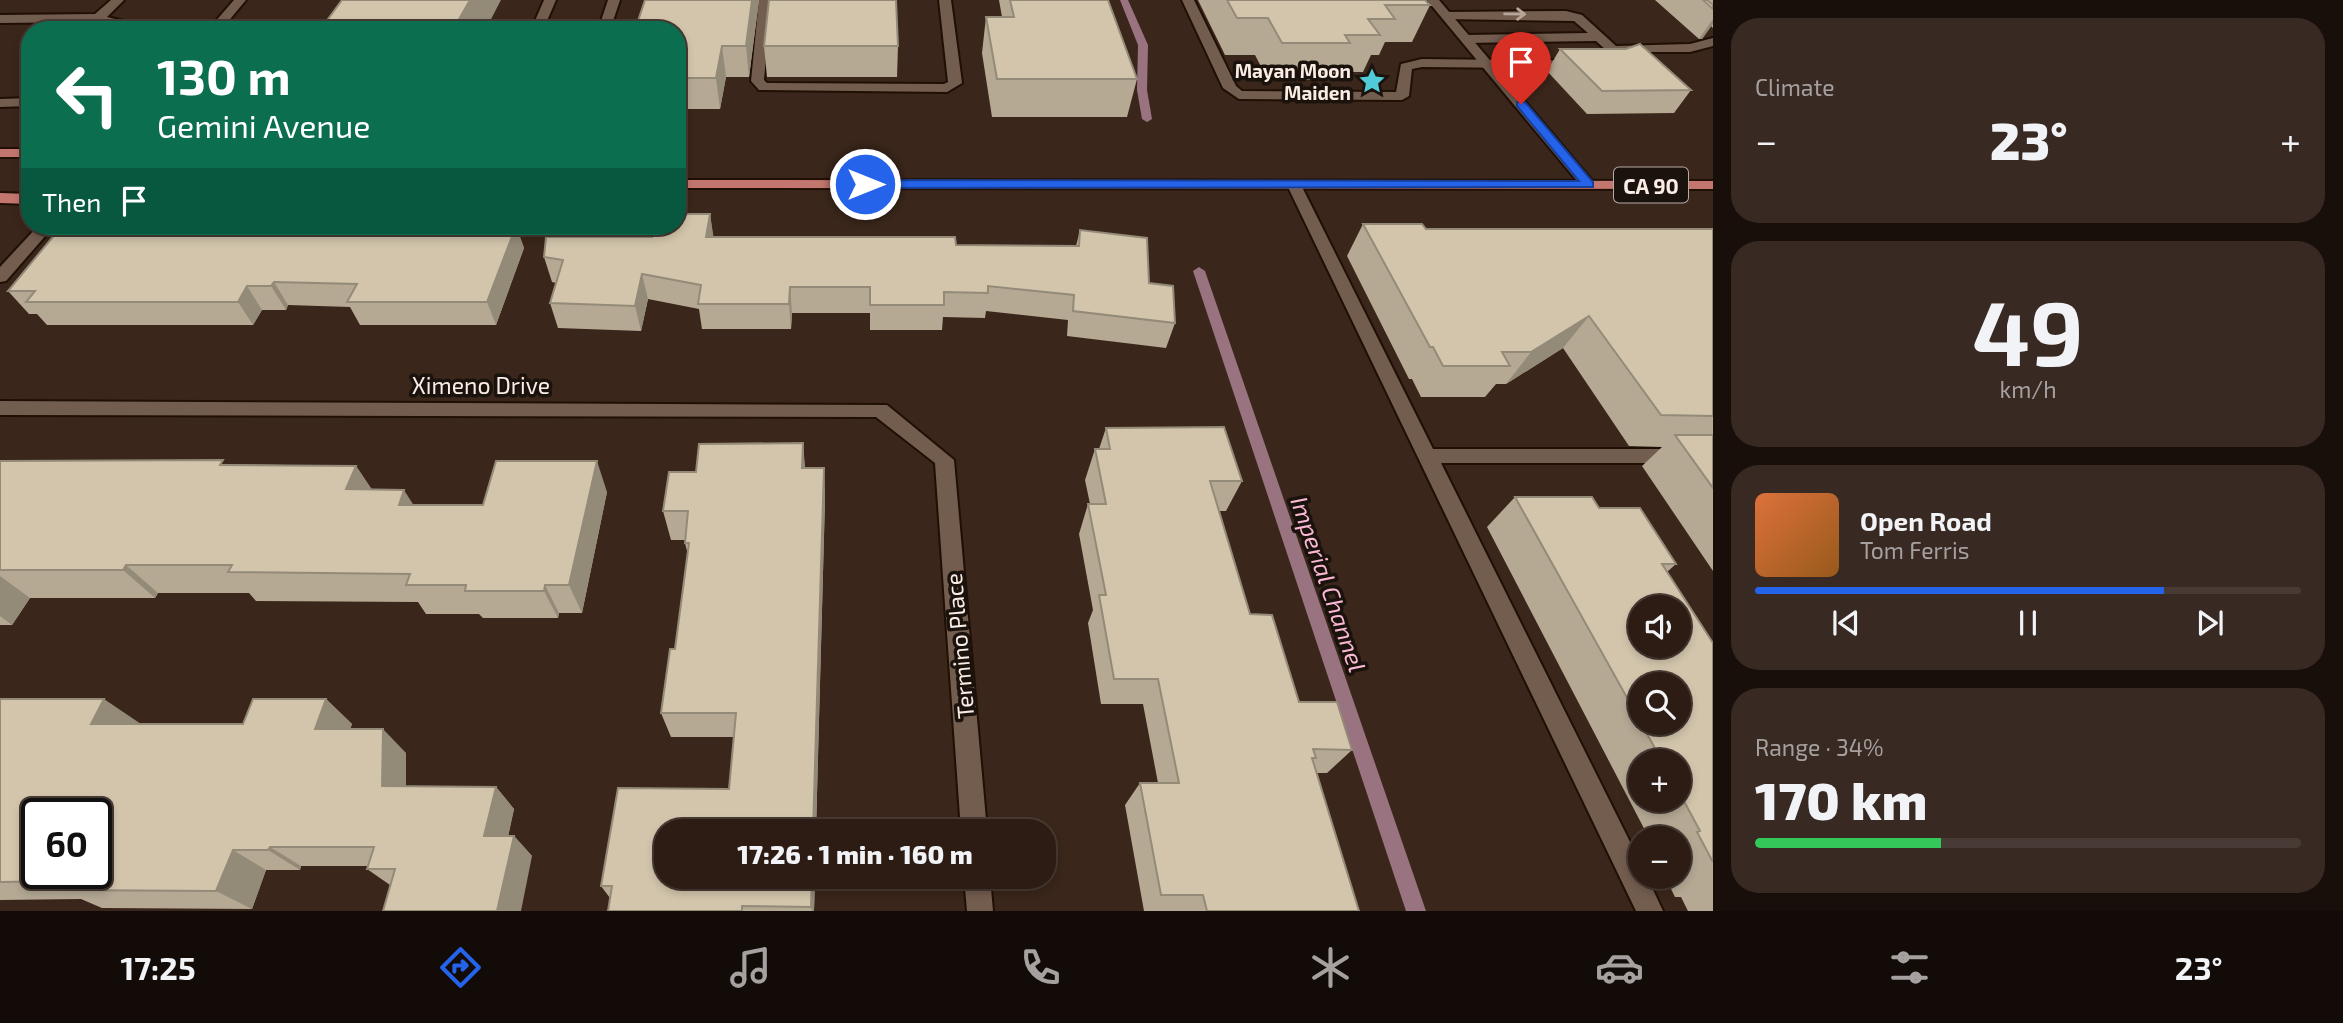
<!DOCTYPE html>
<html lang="en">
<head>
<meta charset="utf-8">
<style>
  body { margin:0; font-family:"Exo 2",sans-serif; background:#382922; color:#f1f3f6; height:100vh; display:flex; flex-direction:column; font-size:26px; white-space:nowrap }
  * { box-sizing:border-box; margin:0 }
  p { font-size:23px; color:#a6a1a0 }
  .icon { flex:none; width:38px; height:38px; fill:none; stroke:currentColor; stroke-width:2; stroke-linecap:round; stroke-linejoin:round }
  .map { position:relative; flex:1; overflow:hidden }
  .drawer { display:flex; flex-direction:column; gap:18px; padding:18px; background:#180f0b; width:630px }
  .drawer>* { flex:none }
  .banner { position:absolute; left:21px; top:21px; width:665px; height:214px; border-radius:28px; box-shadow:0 4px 10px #0003,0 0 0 2px #483a34; background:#0b6e4f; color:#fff; overflow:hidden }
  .fabs { position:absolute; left:1628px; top:595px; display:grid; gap:14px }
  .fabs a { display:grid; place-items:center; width:63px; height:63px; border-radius:50%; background:#2c1c14; box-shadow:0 4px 10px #0003,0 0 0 2px #483a34; font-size:35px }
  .speed { position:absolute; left:21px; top:798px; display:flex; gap:14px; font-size:35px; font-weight:700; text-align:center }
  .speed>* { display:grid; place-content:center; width:91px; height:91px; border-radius:50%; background:#2c1c14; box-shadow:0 4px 10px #0003,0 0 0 2px #483a34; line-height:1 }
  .speed .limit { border:4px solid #111; border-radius:10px; background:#fff; color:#111 }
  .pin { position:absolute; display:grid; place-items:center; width:60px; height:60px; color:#fff; margin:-72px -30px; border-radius:50% 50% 50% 0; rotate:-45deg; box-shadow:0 0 7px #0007 }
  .pin .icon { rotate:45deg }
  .me { position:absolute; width:77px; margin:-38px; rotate:90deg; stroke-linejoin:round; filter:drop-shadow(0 0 5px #0008) }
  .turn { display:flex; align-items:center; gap:24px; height:147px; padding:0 21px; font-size:32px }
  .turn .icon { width:91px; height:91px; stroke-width:2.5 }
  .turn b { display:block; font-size:49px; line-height:60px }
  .then { display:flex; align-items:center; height:66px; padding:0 21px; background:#0003; gap:14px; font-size:26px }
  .big { font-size:52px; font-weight:800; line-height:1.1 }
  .drawer .card { flex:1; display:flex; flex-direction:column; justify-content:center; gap:10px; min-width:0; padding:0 24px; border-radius:28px; background:#382922 }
  .drawer .dial { align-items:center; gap:0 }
  .dial b { font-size:91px; line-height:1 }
  .song { display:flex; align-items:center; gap:21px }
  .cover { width:84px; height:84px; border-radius:10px; background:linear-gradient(135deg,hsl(20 70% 55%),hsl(30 70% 35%)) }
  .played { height:7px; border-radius:4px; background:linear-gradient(90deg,#2563eb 75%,#483a34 75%) }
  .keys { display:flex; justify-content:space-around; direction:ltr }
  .heat { display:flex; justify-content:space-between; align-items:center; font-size:38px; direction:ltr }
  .charge { height:10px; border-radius:5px; background:linear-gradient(90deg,#34c759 34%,#483a34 0) }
  .trip { position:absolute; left:654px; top:819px; width:402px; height:70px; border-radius:28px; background:#2c1c14; box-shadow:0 4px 10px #0003,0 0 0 2px #483a34; font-weight:800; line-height:70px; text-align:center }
  .dock { display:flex; height:112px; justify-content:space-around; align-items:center; background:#120b08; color:#a6a1a0 }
  .dock .icon { width:49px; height:49px }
  .dock .active { color:#2563eb }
  .dock b { font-size:32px; color:#f1f3f6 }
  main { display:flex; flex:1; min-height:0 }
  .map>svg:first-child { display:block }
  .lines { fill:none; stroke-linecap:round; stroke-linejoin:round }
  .stream { fill:#9a7380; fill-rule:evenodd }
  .service-casing { stroke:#200f04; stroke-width:4 }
  .minor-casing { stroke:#200f04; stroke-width:4 }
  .tertiary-casing { stroke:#200f04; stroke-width:4 }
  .primary-casing { stroke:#200f04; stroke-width:4 }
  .service { fill:#735d4f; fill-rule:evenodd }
  .minor { fill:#735d4f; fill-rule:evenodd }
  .tertiary { fill:#735d4f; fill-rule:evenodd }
  .primary { fill:#c3766e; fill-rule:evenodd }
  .wall { fill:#b5a994; fill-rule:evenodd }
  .shaded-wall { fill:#938a78 }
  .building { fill:#d2c5ac; stroke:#938a78; stroke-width:2; fill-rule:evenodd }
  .oneway { stroke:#b7a59a }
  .route { fill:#2563eb; stroke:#184099; stroke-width:2 }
  .labels { text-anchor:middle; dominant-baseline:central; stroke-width:7; stroke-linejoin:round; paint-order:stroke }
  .far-poi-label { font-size:19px; font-weight:bold; fill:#fbede5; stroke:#1a120c; text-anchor:end }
  .shield { fill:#1a120c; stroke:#b8aba4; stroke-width:2 }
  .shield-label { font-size:21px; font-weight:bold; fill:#fbede5 }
  .street-label { font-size:23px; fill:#fbede5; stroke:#1a120c }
  .water-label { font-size:24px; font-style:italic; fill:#fab8d3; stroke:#1a120c }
</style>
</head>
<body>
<main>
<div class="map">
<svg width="1713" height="911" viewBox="0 0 1713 911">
  <rect width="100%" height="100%" fill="#3a261a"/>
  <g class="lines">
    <g class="stream">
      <polygon points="1120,0 1128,0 1148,45 1147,90 1152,119 1147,122 1142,119 1137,90 1138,45"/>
      <polygon points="1199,267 1205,271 1426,911 1406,911 1193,271"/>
    </g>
    <g class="service-casing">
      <g id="service">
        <polygon points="111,0 124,0 107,17 128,22 131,30 119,30 98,22 0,23 0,15 95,14"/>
        <polygon points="544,0 556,0 543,30 531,30"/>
        <polygon points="608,0 620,0 610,30 598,30"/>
        <polygon points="759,0 771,0 764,80 767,83 944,84 948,82 939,0 951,0 962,83 947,92 759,90 751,81"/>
        <polygon points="1182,0 1194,0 1236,86 1242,91 1396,92 1401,64 1422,59 1605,61 1606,50 1596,41 1467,43 1461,39 1467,35 1588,33 1574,21 1443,19 1443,13 1447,12 1566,11 1582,15 1616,46 1690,44 1713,38 1713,46 1690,52 1618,52 1617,65 1611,69 1422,67 1412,69 1409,96 1402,100 1239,99 1223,88"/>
        <polygon points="30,98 30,106 0,107 0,99"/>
        <polygon points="1294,181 1301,185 1433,449 1713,449 1713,463 1441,463 1640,862 1640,877 1647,877 1663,911 1636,911 1287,185"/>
      </g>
    </g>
    <g class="minor-casing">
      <g id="minor">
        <polygon points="1427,0 1439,0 1593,182 1593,188 1583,188"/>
        <polygon points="38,226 54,226 6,281 0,282 0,267"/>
        <polygon points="0,401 887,405 954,460 987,831 961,831 935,463 876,417 0,415"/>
        <polygon points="964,877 990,877 993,911 967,911"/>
      </g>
    </g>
    <g class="tertiary-casing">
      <polygon id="tertiary" points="234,0 246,0 221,30 208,30"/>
    </g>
    <g class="primary-casing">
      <g id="primary">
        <rect x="0" y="149" width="30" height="8"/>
        <polygon points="677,180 1713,181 1713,189 677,188"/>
        <polygon points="0,193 30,194 30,204 0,203"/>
      </g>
    </g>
    <use href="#service" class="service"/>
    <use href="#minor" class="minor"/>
    <use href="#tertiary" class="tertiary"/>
    <use href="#primary" class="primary"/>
  </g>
  <g class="wall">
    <polygon points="645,0 759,0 749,77 726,77 720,109 677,109 677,30"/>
    <polygon points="999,0 1108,0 1137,79 1127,117 992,117 982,53 986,17 1002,17"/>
    <polygon points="1198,0 1425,0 1430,5 1412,42 1385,42 1379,55 1371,55 1363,72 1338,72 1335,80 1268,80 1255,55 1225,55"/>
    <polygon points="1655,0 1713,0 1713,28 1711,26 1702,39 1699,39"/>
    <polygon points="764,46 898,46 897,77 767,77"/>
    <polygon points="1560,49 1691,90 1674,113 1587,114 1547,71"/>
    <polygon points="710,214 713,237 956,245 1076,246 1080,230 1149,283 1175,323 1166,348 1067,336 1068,320 986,311 985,318 943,317 942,330 870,330 870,313 792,313 791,329 702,329 699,309 648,299 641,331 558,328 550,303 556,283 552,282 544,257 652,237"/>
    <polygon points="1363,224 1426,229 1713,229 1713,571 1642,466 1662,447 1629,446 1563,348 1506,384 1496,384 1485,397 1421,397 1412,379 1409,379 1347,256"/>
    <polygon points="516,226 524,248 496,325 360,325 350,307 288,305 286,310 262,310 253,325 47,325 37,314 29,314 8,291 123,233 125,236 465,236"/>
    <polygon points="1106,428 1242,481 1226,511 1219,511 1250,614 1299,702 1352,750 1327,773 1316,773 1359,911 1144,911 1125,805 1140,783 1158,783 1143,704 1101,704 1088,623 1093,610 1079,534 1088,504 1090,504 1085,480 1095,449 1099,449"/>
    <polygon points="803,443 805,468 824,468 825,499 816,831 667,877 815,877 814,911 608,911 610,898 601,886 729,789 734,737 671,737 661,713 675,649 688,555 685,543 685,540 671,540 663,511 696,472"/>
    <polygon points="0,461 356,466 372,490 413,505 483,505 607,492 582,613 559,613 558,618 483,618 479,614 426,614 418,602 256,601 249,593 158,593 155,598 30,598 12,625 0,625"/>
    <path d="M 1515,497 L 1599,508 L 1676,564 L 1667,572 L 1713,643 L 1713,911 L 1688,911 L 1681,897 L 1675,897 L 1665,877 L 1678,877 L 1678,838 L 1649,838 L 1487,527 ZM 1640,684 L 1678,723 L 1640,723 ZM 1640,761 L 1678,761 L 1678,800 L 1640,800 Z"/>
    <polygon points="0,699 140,724 243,724 326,699 352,724 350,729 406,753 406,786 496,787 514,809 508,836 514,836 532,856 390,885 367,869 367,866 301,866 300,870 266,870 252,909 102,908 81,899 0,900"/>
  </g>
  <g class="shaded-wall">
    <polygon points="470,0 501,0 489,23 491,30 461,30 458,21"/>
    <polygon points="752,0 759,0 749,77 746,46"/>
    <polygon points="1713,19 1713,24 1702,39 1699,39"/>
    <polygon points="722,46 726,77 720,109 716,78"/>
    <polygon points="710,214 714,240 706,237"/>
    <polygon points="516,226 524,248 496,325 487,302"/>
    <polygon points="642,274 648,299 641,331 635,306"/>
    <polygon points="274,282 288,305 286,310 271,286"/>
    <polygon points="247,286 262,310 253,325 238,302"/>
    <polygon points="790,287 792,313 791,329 789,304"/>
    <polygon points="1589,316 1563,348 1506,384 1531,352"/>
    <polygon points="803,443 805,473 802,468"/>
    <polygon points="597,461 607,492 582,613 569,585"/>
    <polygon points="356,466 377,497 346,489"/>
    <polygon points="824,468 825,499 816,831 813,831"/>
    <polygon points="404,490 423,520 399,505"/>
    <polygon points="126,565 158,593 155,598 123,570"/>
    <polygon points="0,576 30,598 12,625 0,616"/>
    <polygon points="545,585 559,613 558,618 544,591"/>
    <polygon points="104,699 141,724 91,724"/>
    <polygon points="326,699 352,724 342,753 315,729"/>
    <polygon points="383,729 406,753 406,808 382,786"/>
    <polygon points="496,787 514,809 504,856 484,836"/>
    <polygon points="514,836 532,856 521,911 497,911"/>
    <polygon points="270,847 301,866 300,870 268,850"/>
    <polygon points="233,850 266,870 252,909 216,891"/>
    <polygon points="812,877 815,877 814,911 812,911 811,907"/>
  </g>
  <g class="building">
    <polygon points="342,0 470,0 458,21 488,21 483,30 320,30"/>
    <polygon points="645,0 752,0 746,46 722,46 716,78 677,78 677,30 635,30"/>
    <polygon points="769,0 896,0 898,46 764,46"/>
    <polygon points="1010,0 1108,0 1137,79 997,79 986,17 1014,17"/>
    <polygon points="1227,0 1425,0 1430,5 1385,5 1395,19 1368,19 1380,35 1345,35 1350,43 1282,43 1268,18 1237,18"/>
    <polygon points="1703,0 1707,0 1713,5 1713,9"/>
    <polygon points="1640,44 1691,90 1602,91 1560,49 1626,49"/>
    <polygon points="677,214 710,214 706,237 955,237 956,245 1079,246 1080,230 1147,238 1149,283 1173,286 1175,323 1073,311 1074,295 988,286 988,293 944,292 944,305 870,305 870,287 790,287 789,304 698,304 701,285 642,274 635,306 550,303 563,260 544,257 546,237 652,237 654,226 677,226"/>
    <polygon points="1363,224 1422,224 1426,229 1713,229 1713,416 1661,415 1589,316 1531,352 1502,352 1510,366 1443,366 1433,347 1430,347"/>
    <polygon points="469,226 516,226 487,302 347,302 357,284 274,282 271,286 247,286 238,302 26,302 35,291 8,291 56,233 123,233 120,236 465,236"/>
    <polygon points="1224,427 1242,481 1210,481 1250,614 1272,615 1299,702 1337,702 1352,750 1313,749 1316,758 1312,758 1359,911 1207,911 1203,895 1161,895 1140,783 1179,783 1158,679 1114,679 1099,595 1106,595 1088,504 1106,504 1095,449 1110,449 1106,428"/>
    <polygon points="1675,435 1713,435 1713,488"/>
    <polygon points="803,443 802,468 824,468 813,831 667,831 667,877 812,877 811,907 742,906 742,911 608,911 612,886 601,886 618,788 729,789 736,713 661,713 670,649 675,649 689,543 685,543 688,511 663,511 669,472 696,472 699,444"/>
    <polygon points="223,460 220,465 356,466 346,489 404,490 399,505 483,505 496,461 597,461 569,585 545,585 544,591 465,591 466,585 406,585 410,574 228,572 232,565 126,565 123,570 0,570 0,461"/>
    <path d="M 1515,497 L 1592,497 L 1599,508 L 1640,508 L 1676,564 L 1662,564 L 1713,643 L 1713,862 L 1697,832 L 1700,831 L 1678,790 L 1678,761 L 1662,761 L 1641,723 L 1678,723 L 1678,684 L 1640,684 L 1640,721 ZM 1640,607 L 1678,607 L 1678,646 L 1640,646 Z"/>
    <path d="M 0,699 L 104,699 L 91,724 L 243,724 L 253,699 L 326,699 L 315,729 L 383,729 L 382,786 L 496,787 L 484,836 L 514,836 L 497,911 L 383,911 L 395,869 L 367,869 L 374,847 L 270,847 L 268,850 L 233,850 L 216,891 L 58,890 L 63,881 L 0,882 ZM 37,814 L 96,814 L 96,873 L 37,873 Z"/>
  </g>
  <defs><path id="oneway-shaft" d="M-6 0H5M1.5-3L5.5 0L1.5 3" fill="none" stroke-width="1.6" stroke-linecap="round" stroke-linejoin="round" transform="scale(1.75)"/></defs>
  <use class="oneway" href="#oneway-shaft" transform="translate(1515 14) rotate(1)"/>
  <polygon class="route" points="1517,102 1525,102 1593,182 1593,187 865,188 859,184 865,180 1579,181 1517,106"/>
  <defs>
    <g id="sight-bare" transform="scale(2.1)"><path d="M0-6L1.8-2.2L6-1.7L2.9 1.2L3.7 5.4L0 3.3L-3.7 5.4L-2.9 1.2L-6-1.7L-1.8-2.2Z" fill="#52cbd8" stroke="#1a120c" stroke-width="2.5" paint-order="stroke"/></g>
  </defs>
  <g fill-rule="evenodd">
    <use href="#sight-bare" x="1372" y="81"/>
  </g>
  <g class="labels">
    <g class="far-poi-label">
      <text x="1351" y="70">Mayan Moon<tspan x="1351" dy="22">Maiden</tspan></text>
    </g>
    <rect class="shield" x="1614" y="167.5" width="74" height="35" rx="5"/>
    <g class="shield-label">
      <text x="1651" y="185">CA 90</text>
    </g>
    <g class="street-label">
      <text x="481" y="385">Ximeno Drive</text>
      <text transform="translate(959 646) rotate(-95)">Termino Place</text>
    </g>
    <g class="water-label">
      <text transform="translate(1329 584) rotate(71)">Imperial Channel</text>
    </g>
  </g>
</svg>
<div class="fabs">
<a><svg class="icon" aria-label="sound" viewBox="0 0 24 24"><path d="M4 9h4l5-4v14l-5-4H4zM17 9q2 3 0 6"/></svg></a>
<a><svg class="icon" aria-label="search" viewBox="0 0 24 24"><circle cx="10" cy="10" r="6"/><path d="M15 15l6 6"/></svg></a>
<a>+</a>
<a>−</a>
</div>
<div class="speed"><div class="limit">60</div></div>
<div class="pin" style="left:1521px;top:104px;background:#d93025"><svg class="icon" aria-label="arrive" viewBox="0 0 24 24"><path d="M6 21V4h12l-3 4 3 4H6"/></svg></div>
<svg class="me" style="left:865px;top:184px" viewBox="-20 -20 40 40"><circle r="17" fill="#2563eb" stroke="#fff" stroke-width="3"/><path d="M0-11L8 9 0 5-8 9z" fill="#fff"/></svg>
<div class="trip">17:26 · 1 min · 160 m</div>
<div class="banner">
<div class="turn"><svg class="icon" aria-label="left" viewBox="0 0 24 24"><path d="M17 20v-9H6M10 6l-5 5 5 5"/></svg><div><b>130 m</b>Gemini Avenue</div></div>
<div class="then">Then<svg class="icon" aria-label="arrive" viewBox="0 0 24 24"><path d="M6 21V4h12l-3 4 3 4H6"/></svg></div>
</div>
</div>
<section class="drawer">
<div class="card"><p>Climate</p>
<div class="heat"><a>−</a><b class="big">23°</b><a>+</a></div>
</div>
<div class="card dial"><b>49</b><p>km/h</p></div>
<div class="card">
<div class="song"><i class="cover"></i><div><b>Open Road</b><p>Tom Ferris</p></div></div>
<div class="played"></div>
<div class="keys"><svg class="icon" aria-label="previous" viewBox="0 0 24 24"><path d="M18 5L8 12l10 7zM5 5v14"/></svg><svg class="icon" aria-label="pause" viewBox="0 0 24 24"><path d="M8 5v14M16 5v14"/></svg><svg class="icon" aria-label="next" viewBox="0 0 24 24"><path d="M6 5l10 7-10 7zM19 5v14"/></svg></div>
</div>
<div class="card"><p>Range · 34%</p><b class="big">170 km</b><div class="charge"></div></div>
</section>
</main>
<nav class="dock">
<b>17:25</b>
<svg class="icon active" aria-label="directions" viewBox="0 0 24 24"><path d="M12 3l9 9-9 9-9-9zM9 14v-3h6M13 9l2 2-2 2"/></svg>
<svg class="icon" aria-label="music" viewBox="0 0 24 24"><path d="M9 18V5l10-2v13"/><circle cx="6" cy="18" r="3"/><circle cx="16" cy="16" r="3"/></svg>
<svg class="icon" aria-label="phone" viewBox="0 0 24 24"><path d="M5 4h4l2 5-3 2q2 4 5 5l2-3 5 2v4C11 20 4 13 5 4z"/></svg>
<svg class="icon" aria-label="climate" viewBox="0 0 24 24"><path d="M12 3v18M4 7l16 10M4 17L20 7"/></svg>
<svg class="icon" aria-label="car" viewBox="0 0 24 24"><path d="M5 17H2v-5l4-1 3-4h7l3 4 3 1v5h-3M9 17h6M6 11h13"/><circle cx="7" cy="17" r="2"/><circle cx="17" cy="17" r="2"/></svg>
<svg class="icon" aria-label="filters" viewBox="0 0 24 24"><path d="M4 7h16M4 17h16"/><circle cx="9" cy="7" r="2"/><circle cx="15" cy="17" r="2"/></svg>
<b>23°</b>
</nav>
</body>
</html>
